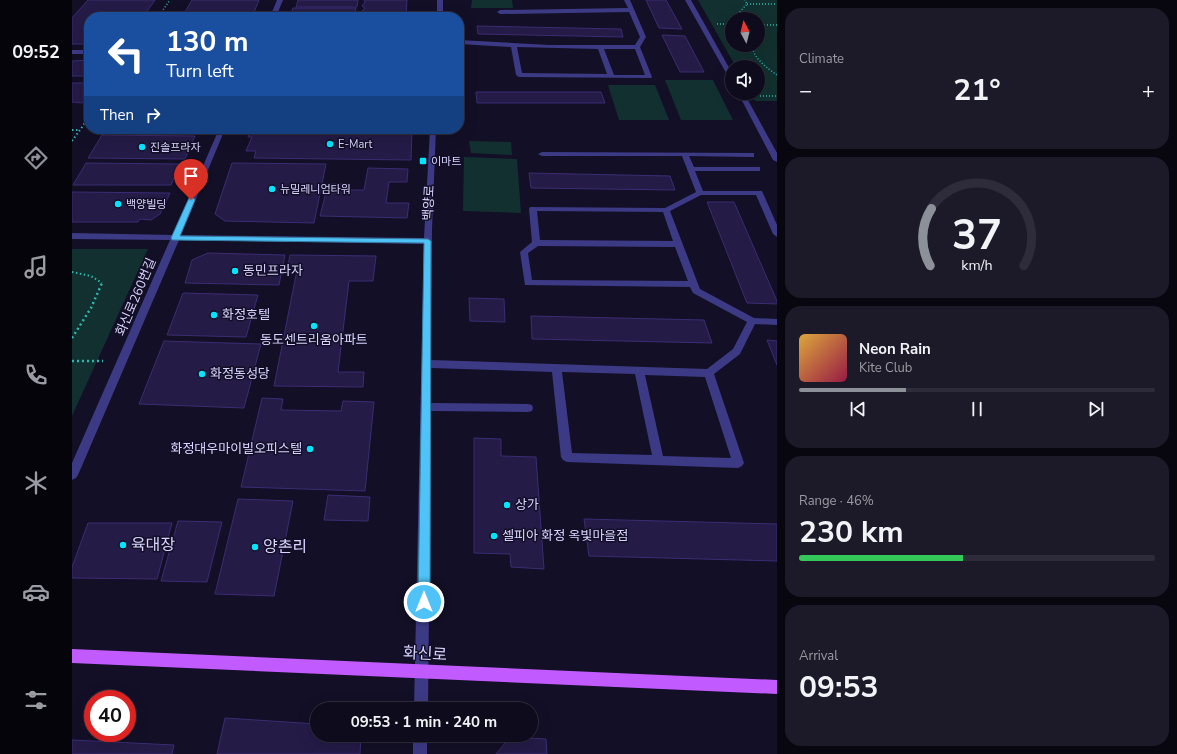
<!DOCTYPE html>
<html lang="en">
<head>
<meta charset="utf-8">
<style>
  body { margin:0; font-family:"Nunito Sans","Noto Sans KR",sans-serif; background:#1c1929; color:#f1f3f6; height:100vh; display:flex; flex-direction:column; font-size:15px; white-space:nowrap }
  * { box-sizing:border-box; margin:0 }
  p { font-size:13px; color:#9b9ba3 }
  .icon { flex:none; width:22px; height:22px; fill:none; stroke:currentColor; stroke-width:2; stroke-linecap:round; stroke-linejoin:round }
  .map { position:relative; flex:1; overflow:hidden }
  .panel { display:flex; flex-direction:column; gap:8px; padding:8px; background:#08060f; width:400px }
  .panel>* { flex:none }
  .banner { position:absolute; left:12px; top:12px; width:380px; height:122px; border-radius:16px; box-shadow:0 4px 16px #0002,0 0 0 1px #2e2b3b; background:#1a4fa0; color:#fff; overflow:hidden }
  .needle { width:26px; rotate:353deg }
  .tools { position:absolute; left:653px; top:12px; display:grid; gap:8px }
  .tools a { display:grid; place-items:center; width:40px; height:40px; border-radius:50%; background:#0e0b1c; box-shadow:0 4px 16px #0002,0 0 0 1px #2e2b3b; font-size:20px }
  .speed { position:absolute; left:12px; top:690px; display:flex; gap:8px; font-size:20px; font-weight:700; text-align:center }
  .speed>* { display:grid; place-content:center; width:52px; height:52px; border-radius:50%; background:#0e0b1c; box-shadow:0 4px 16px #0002,0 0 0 1px #2e2b3b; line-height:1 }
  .speed .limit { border:6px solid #d22; background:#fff; color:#111 }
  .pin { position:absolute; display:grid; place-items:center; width:34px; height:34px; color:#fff; margin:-41px -17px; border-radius:50% 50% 50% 0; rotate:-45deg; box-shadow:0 0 4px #0007 }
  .pin .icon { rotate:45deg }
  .me { position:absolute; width:44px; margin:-22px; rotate:0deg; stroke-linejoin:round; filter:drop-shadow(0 0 3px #0008) }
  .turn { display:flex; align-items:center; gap:14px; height:84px; padding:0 16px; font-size:18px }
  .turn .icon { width:52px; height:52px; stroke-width:2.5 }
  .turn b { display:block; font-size:28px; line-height:34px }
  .then { display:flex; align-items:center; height:38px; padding:0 16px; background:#0003; gap:8px; font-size:15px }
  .big { font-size:30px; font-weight:700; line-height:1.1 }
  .panel .tile { flex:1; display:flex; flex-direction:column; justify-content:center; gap:6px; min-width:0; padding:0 14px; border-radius:16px; background:#1c1929 }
  .panel .dial { align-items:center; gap:0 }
  .dial svg { height:104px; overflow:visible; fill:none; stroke:#2e2b3b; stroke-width:7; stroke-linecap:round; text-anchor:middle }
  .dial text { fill:#f1f3f6; stroke:none }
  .song { display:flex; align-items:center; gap:12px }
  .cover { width:48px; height:48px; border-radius:6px; background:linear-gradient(135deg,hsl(40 70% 55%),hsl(340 70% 35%)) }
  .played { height:4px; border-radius:2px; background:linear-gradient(90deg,#8c9099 30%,#2e2b3b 30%) }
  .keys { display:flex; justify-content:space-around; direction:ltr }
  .heat { display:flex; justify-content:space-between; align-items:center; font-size:22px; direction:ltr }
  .charge { height:6px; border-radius:3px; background:linear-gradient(90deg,#34c759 46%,#2e2b3b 0) }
  .trip { position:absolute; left:238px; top:702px; width:228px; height:40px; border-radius:20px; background:#0e0b1c; box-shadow:0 4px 16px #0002,0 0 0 1px #2e2b3b; font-weight:700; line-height:40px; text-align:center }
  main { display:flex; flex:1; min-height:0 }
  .tabs { display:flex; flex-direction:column; width:72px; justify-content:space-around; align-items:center; background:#06040b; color:#9b9ba3 }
  .tabs .icon { width:28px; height:28px }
  .tabs .on { color:#8c9099 }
  .tabs b { font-size:18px; color:#f1f3f6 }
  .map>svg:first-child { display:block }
  .green { fill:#12302f; fill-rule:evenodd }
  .building { fill:#241b47; stroke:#3b2d73 }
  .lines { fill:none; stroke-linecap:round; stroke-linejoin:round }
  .path-far2 { stroke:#2fb8b0; stroke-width:1.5; stroke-dasharray:1 2; stroke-linecap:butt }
  .path-far1 { stroke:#2fb8b0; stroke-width:2; stroke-dasharray:1.5 2.5; stroke-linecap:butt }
  .path { stroke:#2fb8b0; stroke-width:2.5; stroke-dasharray:2 3; stroke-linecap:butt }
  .minor { fill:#3d3a85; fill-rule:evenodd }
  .major { fill:#c25bff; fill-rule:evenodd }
  .route { fill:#4fc3f7; stroke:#337fa1 }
  .poi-dot { fill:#00e5ff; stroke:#130f26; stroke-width:1.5 }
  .labels { text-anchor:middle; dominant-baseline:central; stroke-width:3; stroke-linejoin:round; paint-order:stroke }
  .far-poi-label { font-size:11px; fill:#d9d4ff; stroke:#130f26; text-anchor:start }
  .street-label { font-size:13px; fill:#d9d4ff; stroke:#130f26 }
  .poi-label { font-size:13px; fill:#d9d4ff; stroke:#130f26; text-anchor:start }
  .near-poi-label { font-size:16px; fill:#d9d4ff; stroke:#130f26; text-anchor:start }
  .near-street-label { font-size:16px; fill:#d9d4ff; stroke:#130f26 }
</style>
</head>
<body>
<main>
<nav class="tabs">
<b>09:52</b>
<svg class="icon on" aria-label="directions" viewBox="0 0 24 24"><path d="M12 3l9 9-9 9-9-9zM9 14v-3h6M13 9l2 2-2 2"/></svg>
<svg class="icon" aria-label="music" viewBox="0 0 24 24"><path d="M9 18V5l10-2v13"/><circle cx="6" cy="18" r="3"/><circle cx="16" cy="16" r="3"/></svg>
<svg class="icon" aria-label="phone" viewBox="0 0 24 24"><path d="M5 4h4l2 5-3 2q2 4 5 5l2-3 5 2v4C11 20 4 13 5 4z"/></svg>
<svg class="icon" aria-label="climate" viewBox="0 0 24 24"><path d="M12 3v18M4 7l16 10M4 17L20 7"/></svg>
<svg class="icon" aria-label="car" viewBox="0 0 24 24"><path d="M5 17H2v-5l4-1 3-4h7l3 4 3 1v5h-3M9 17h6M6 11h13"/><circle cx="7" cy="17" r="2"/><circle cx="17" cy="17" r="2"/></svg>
<svg class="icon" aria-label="filters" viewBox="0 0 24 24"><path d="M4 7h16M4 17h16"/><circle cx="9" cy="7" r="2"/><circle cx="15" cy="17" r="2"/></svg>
</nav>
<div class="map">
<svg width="705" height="754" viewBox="0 0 705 754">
  <rect width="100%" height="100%" fill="#130f26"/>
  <g class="green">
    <polygon points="400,0 440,0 441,8 399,8"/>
    <path d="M 626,0 L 705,0 L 705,101 L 683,101 L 679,93 L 686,93 L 686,67 L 664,67 ZM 660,19 L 686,19 L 686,45 L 660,45 Z"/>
    <polygon points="593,80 641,80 661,120 609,120"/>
    <polygon points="536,85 583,85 597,120 547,120"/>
    <polygon points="397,141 439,142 440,155 399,153"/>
    <polygon points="392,157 445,159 449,213 391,211"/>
    <polygon points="0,249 76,249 0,416"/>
  </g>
  <g class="building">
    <polygon points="16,0 83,0 71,17 17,17 17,44 0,44 0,18"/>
    <polygon points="120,0 187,0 180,17 110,17"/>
    <polygon points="226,0 286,0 285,7 224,7"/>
    <polygon points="292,0 335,0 334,17 288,17 292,14 290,11 293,8 290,6 293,2"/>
    <polygon points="574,0 594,0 610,29 587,28"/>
    <polygon points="221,8 284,8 282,17 218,17"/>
    <polygon points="405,26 549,29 551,37 406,34"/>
    <polygon points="590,35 613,36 632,72 608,72"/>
    <polygon points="17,60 17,76 0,76 0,61"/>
    <polygon points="0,83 17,83 17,93 10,103 0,102"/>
    <polygon points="404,92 529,92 533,103 405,103"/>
    <polygon points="179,129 340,129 339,160 182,158 184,151 174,151 180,137 176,137"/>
    <polygon points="30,135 123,136 113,159 16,158"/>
    <polygon points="14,163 108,164 99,185 1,185"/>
    <polygon points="160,163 254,164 242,223 153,221 143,214"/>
    <polygon points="296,168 336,169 335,182 317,182 314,203 337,203 335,218 248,216 256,184 276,184 274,190 292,190"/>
    <polygon points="457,173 598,176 603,190 459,188"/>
    <polygon points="0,192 98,193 88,214 79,220 68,219 66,222 0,222"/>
    <polygon points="635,202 662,202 705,301 705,304 675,303"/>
    <polygon points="136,253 213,255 207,285 113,283 120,260"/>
    <polygon points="218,255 304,256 301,281 277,281 266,372 292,372 291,387 202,386 226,265 216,265"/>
    <polygon points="111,293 186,295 174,337 95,335"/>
    <polygon points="397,298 432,299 433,322 398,321"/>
    <polygon points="459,316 632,320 640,343 460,339"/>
    <polygon points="695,340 705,341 705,365"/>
    <polygon points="92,341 189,344 172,408 67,404"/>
    <polygon points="190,398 211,399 209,410 269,411 271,401 302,402 293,491 169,487"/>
    <polygon points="402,438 429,439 429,456 464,457 472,569 439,567 438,554 402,553"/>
    <polygon points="256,495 298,497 296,521 252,520"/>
    <polygon points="166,499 221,501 202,596 143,594"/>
    <polygon points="512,519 705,524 705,561 517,556"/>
    <polygon points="106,521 150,522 135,582 89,581"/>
    <polygon points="16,523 100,523 85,579 0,578 0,567"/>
    <polygon points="153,718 245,724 245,735 289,735 288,754 145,754"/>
    <polygon points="438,737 474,739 475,754 424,754"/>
    <polygon points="0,740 102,745 100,754 0,754"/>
  </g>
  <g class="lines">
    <g class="path-far2">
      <polyline points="675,4 705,4"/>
      <polyline points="86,17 98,0"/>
      <polyline points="670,19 666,14 675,4 673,0"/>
      <polyline points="645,24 660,24"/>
      <polyline points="686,25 705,25"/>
      <path d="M 680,45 C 680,57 696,69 705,75"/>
      <polyline points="688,96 705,96"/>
      <polyline points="12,124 17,117"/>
    </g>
    <g class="path-far1">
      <polyline points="0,130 8,130"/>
      <polyline points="0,141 13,123"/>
      <polyline points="0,272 19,276 30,283"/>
    </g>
    <g class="path">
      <polyline points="0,338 19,308 30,283 29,282"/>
      <polyline points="0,361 31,361"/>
    </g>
    <g class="minor">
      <polygon points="205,0 211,0 204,17 198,17"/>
      <rect x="365" y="0" width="6" height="17"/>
      <path d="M 552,0 L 558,0 L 574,37 L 568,47 L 580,77 L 579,78 L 447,77 L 444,75 L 439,47 L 387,44 L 387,40 L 477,45 L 563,45 L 568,37 L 557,12 L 428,14 L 425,12 L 428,10 L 556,8 ZM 445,47 L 526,49 L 535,74 L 450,73 ZM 532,49 L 563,49 L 573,75 L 542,75 Z"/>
      <polygon points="613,0 619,0 660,73 660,80 657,78"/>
      <rect x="0" y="50" width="17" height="4"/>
      <polygon points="666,93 672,93 705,153 705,162 701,160"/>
      <path d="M 147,129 L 153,129 L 109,235 L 352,238 L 358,129 L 364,129 L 360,228 L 359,360 L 635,369 L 661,349 L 675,322 L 621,293 L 618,287 L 453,285 L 448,252 L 460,242 L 457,209 L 458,207 L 593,208 L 624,192 L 610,156 L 470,156 L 466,154 L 470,152 L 682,153 L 682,157 L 679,157 L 617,156 L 622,167 L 688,167 L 688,171 L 623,171 L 631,191 L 690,191 L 705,225 L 705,237 L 701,234 L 684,195 L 629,195 L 598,211 L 628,289 L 682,318 L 705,319 L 705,325 L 683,324 L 668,354 L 642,374 L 672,463 L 670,466 L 666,468 L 495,462 L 491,460 L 489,457 L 480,372 L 359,368 L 359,403 L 456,404 L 460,405 L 461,408 L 460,411 L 456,412 L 359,411 L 356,709 L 342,709 L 352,244 L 107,240 L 6,475 L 4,478 L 0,480 L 0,463 L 98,240 L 0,239 L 0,233 L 101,235 ZM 465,211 L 591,212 L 601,241 L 468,240 ZM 466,246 L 603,247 L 616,281 L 460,280 L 456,253 ZM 490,372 L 563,374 L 580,455 L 500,453 ZM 573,375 L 633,377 L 659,458 L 591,456 Z"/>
      <rect x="341" y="735" width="14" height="19"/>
    </g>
    <polygon class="major" points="0,649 705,680 705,694 0,663"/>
  </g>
  <polygon class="route" points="117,198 122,198 123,200 108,236 356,239 359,241 358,602 356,606 352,607 348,606 346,602 352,243 100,240 99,238"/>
  <g class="poi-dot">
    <circle cx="258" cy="144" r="4"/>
    <circle cx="70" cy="147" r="4"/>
    <rect x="347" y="157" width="8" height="8" rx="2"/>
    <circle cx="200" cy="189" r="4"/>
    <circle cx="46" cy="204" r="4"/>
    <circle cx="163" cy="271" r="4"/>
    <circle cx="142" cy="315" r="4"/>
    <circle cx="242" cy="326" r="4"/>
    <circle cx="130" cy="374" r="4"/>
    <circle cx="238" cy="449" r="4"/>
    <circle cx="435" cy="505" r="4"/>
    <circle cx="422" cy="536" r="4"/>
    <circle cx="51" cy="545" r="4"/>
    <circle cx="183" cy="547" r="4"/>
  </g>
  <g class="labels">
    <g class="far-poi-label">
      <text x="266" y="144">E-Mart</text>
      <text x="78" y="147">진솔프라자</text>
      <text x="359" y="161">이마트</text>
      <text x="208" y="189">뉴밀레니엄타워</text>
      <text x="54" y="204">백양빌딩</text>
    </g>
    <g class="street-label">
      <text transform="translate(357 203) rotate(-87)">백양로</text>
      <text transform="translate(64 297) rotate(-67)">화신로260번길</text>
    </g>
    <g class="poi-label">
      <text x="171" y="271">동민프라자</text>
      <text x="150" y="315">화정호텔</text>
      <text x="242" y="340" text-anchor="middle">동도센트리움아파트</text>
      <text x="138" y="374">화정동성당</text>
      <text x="230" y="449" text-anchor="end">화정대우마이빌오피스텔</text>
      <text x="443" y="505">상가</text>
      <text x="430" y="536">셀피아 화정 옥빛마을점</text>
    </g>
    <g class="near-poi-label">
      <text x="59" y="545">육대장</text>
      <text x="191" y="547">양촌리</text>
    </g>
    <g class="near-street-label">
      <text transform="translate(353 654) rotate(3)">화신로</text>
    </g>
  </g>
</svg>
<div class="tools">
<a><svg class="needle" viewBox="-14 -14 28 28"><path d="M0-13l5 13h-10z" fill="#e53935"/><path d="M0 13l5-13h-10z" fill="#9b9ba3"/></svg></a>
<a><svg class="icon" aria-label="sound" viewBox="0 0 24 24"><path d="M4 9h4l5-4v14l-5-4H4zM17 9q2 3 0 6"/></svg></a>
</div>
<div class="speed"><div class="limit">40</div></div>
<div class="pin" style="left:119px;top:200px;background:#d93025"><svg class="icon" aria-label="arrive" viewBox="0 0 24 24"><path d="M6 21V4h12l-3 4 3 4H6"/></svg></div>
<svg class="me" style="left:352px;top:602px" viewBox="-20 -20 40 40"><circle r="17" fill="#4fc3f7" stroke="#fff" stroke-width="3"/><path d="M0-11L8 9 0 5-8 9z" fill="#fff"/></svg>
<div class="trip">09:53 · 1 min · 240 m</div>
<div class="banner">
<div class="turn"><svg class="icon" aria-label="left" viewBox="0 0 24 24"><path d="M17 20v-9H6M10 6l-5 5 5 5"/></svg><div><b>130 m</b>Turn left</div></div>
<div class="then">Then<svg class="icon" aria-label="right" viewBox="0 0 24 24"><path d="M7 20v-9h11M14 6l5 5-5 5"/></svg></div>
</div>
</div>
<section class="panel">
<div class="tile"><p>Climate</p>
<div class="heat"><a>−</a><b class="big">21°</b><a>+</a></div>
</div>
<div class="tile dial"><svg viewBox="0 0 100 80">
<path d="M14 69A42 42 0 1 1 86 69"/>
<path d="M14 69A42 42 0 0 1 15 25" stroke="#8c9099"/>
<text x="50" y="56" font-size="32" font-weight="700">37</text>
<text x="50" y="72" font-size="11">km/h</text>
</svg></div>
<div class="tile">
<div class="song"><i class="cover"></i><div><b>Neon Rain</b><p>Kite Club</p></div></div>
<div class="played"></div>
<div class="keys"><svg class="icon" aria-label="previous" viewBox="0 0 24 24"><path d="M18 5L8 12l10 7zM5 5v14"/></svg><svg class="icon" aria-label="pause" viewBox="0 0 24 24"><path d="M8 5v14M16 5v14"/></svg><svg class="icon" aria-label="next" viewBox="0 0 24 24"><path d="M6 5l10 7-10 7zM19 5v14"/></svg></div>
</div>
<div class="tile"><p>Range · 46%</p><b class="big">230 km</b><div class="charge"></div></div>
<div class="tile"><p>Arrival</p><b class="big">09:53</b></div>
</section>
</main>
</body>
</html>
